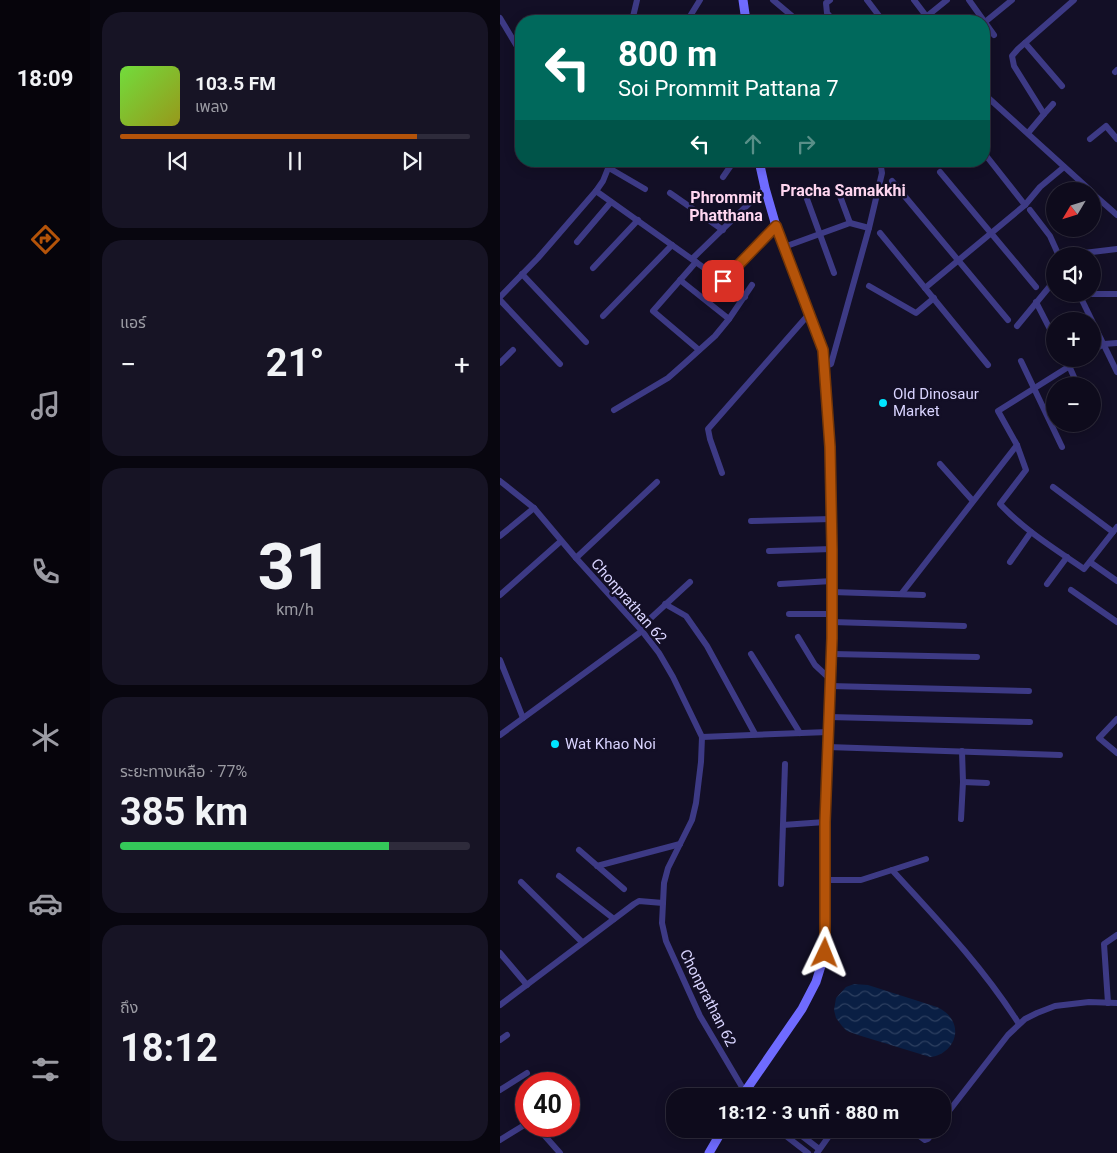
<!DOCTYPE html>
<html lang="th">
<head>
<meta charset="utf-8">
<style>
  body { margin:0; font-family:Roboto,"Noto Sans Thai",sans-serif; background:#171425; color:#f1f3f6; height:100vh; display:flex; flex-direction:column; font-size:19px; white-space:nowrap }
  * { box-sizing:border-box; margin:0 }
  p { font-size:16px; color:#9b9ba3 }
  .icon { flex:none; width:28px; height:28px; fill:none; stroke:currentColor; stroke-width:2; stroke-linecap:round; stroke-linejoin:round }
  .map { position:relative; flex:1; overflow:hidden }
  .sheet { display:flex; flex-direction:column; gap:12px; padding:12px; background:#08060f; width:410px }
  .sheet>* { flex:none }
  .top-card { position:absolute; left:15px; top:15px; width:475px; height:152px; border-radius:20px; box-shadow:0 2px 12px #0003,0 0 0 1px #2e2b3b; background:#00695c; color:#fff; overflow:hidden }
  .needle { width:32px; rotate:232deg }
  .controls { position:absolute; left:546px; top:182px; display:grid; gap:10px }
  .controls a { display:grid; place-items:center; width:55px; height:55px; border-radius:50%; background:#0e0b1c; box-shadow:0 2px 12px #0003,0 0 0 1px #2e2b3b; font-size:25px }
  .speed { position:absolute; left:15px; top:1072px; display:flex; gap:10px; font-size:25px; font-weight:700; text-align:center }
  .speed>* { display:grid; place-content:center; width:65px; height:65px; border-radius:50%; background:#0e0b1c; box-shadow:0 2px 12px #0003,0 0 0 1px #2e2b3b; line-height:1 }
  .speed .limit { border:8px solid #d22; background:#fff; color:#111 }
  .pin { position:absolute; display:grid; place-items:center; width:42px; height:42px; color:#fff; margin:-21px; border-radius:10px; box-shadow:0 2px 8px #0006 }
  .me { position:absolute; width:55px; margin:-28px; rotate:2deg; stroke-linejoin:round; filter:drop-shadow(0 0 4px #0008) }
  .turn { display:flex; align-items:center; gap:18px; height:105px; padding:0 20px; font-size:22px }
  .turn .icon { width:65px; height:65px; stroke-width:2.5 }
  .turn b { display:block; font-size:35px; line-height:42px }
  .lanes { display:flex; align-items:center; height:48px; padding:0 20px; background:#0003; justify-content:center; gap:25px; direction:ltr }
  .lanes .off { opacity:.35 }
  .big { font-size:38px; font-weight:700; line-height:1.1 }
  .sheet .tile { flex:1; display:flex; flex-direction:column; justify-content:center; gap:8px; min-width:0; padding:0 18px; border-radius:20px; background:#171425 }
  .sheet .dial { align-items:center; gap:0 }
  .dial b { font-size:65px; line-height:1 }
  .song { display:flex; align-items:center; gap:15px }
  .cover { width:60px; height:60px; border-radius:8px; background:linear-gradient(135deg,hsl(100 70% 55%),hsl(60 70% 35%)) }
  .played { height:5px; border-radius:2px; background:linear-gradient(90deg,#b45309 85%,#2e2b3b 85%) }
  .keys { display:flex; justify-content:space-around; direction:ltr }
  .heat { display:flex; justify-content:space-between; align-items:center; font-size:28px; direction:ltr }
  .charge { height:8px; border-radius:4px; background:linear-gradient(90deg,#34c759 77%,#2e2b3b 0) }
  .trip { position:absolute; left:166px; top:1088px; width:285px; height:50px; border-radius:20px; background:#0e0b1c; box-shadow:0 2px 12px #0003,0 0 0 1px #2e2b3b; font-weight:700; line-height:50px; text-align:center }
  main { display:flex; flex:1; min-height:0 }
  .menu { display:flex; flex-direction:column; width:90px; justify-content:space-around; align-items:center; background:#06040b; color:#9b9ba3 }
  .menu .icon { width:35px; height:35px }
  .menu .current { color:#b45309 }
  .menu b { font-size:22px; color:#f1f3f6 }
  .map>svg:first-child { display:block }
  .water { fill:url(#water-waves) }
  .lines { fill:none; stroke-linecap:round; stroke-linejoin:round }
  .street { stroke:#3d3a85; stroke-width:6 }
  .secondary { stroke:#6f6bff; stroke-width:9 }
  .route-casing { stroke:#753606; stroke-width:12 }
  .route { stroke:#b45309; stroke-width:9 }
  .poi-dot { fill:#00e5ff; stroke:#130f26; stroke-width:2 }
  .labels { text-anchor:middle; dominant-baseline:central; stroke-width:5; stroke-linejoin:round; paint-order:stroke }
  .poi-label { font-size:15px; fill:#d9d4ff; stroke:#130f26; text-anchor:start }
  .street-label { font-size:15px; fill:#d9d4ff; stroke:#130f26 }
  .neighbourhood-label { font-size:16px; font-weight:bold; fill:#ffd6f0; stroke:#130f26 }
</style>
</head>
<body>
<main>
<nav class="menu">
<b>18:09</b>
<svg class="icon current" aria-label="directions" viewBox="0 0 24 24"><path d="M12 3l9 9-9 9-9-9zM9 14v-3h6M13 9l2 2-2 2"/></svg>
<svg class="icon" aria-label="music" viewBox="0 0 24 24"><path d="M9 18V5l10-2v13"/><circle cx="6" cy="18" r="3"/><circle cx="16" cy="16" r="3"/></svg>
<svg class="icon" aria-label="phone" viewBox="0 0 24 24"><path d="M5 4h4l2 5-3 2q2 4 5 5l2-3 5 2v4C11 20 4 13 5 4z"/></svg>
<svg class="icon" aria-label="climate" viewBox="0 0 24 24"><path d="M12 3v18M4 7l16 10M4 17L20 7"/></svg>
<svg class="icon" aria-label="car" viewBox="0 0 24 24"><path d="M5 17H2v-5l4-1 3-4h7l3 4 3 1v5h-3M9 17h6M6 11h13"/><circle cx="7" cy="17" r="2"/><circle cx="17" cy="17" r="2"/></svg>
<svg class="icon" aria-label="filters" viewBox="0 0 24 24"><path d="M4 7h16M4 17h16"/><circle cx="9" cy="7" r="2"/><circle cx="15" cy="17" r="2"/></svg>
</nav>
<section class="sheet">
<div class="tile">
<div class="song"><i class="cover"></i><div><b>103.5 FM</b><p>เพลง</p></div></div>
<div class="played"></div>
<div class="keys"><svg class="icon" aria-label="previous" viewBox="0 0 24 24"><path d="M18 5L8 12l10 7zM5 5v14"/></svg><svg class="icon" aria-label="pause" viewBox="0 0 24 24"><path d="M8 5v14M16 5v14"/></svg><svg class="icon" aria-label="next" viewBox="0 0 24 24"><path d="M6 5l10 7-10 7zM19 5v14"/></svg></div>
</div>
<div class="tile"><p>แอร์</p>
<div class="heat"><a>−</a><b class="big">21°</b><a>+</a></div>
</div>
<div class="tile dial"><b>31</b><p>km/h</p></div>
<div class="tile"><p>ระยะทางเหลือ · 77%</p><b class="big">385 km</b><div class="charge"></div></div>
<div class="tile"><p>ถึง</p><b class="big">18:12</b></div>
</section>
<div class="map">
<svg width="617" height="1153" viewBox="0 0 617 1153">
  <defs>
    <pattern id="water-waves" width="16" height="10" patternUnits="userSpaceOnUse" patternTransform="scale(1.25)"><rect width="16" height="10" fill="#0a1f44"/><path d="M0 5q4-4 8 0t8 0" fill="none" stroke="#2d3f60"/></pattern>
  </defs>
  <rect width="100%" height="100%" fill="#130f26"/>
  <path class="water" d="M 354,984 L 368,985 L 437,1007 C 443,1010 448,1013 452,1020 C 462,1037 447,1056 430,1057 L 358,1035 L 347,1031 L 342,1026 L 336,1018 L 334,1010 L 336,998 L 346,987 Z"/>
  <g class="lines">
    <g class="street">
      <polyline points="273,0 298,21"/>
      <polyline points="330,0 326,3 327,13 334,21"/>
      <polyline points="367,0 383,21"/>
      <polyline points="414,0 430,21"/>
      <polyline points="469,0 494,35"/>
      <polyline points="0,18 21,53"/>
      <polyline points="132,21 137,0"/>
      <polyline points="187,21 200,0"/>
      <polyline points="421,21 447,0"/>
      <polyline points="485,22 512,0"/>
      <polyline points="525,43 562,86"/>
      <polyline points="615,72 617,70"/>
      <polyline points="484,94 591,191"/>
      <polyline points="544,114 553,104"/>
      <polyline points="528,133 544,114 514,66 512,56 518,49 574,0"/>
      <polyline points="590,139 606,126 617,139"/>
      <polyline points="484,153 525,205"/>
      <polyline points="109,168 145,189"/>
      <polyline points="440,172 536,287"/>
      <polyline points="223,177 234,161"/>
      <polyline points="392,181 508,320"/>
      <polyline points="337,188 350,223"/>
      <polyline points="96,191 245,297"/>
      <polyline points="170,193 223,230"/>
      <polyline points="592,193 617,215"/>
      <polyline points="307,199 334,273"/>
      <polyline points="530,210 550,236 559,256"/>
      <polyline points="380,233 488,365"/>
      <polyline points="77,242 111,202"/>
      <polyline points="284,247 350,223 369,228"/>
      <polyline points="559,256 617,249"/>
      <polyline points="192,259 265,188"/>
      <polyline points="196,262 153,311 199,350"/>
      <polyline points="93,268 138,220"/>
      <polyline points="22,274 86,342"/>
      <polyline points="180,280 229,319"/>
      <polyline points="223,281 276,226"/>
      <polyline points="369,286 416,313 434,298"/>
      <polyline points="425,288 525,205 540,187 564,167"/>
      <polyline points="579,294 617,372"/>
      <polyline points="592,294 617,294"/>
      <polyline points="0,297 38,258 96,191 103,181 111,161"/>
      <polyline points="0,300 60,364"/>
      <polyline points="536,302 555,339"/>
      <polyline points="103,316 172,245"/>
      <polyline points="517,326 555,280"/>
      <polyline points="592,351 604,344 617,343"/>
      <polyline points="566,359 578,386"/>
      <path d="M 581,359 L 498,411 L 517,445 L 526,470 L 500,504 C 524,530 555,549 584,569 L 617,527"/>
      <polyline points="521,361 562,447"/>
      <polyline points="0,363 13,350"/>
      <polyline points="324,366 331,364 369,228 382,173 380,161"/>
      <polyline points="114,410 168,378 185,363 215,336 229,319 252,285"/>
      <polyline points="440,464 473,501"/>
      <polyline points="222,473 210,439 208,429 309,314"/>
      <polyline points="0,481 34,508 76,558 142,631 159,653 173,677 202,737 201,762 196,803 192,820 168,868 164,883 162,923 166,941 200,1016 245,1092 250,1096"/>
      <polyline points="553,487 613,532"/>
      <polyline points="251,521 332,519"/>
      <polyline points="0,536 34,508"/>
      <polyline points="269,551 332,549"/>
      <polyline points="76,558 157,482"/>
      <polyline points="510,562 531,532"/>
      <polyline points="590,562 617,581"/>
      <polyline points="280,584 332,581"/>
      <polyline points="547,584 567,557"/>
      <polyline points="571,590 617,622"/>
      <polyline points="332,592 423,595"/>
      <polyline points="402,593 517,445"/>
      <polyline points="0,595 61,541"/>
      <polyline points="165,604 186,616 207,646 255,734"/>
      <polyline points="289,614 332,614"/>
      <polyline points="332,622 464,626"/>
      <polyline points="140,628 190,582"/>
      <polyline points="298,637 315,665 330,679"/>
      <polyline points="251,654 300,733"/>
      <polyline points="332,654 477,657"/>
      <polyline points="0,660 23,718"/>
      <polyline points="330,686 529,691"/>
      <polyline points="329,717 530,722"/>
      <polyline points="617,719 599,738 617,753"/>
      <polyline points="0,735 142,631"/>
      <polyline points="202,737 328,732"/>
      <polyline points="328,747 560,755"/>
      <polyline points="463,782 487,783"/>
      <polyline points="461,819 463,782 462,751"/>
      <polyline points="283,825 325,822"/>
      <polyline points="79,850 124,889"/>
      <polyline points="97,866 180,844"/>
      <polyline points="392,870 426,859"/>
      <polyline points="59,876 114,919"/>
      <path d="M 325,880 L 361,880 L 392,870 C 437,919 483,967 519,1024"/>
      <polyline points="21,882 82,942"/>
      <polyline points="281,884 285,764"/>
      <polyline points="0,953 27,985"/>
      <polyline points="608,1003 604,944 617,935"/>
      <polyline points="0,1005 134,904 139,901 163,903"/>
      <polyline points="0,1040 7,1035"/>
      <polyline points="0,1090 27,1073"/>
      <polyline points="442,1120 508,1035 525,1019 537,1013 555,1006 589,1002 617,1003"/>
      <polyline points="30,1126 44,1135 60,1153"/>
      <polyline points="277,1129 308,1153"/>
      <polyline points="293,1129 319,1149"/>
      <polyline points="410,1129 425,1140 428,1139 436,1129"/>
      <polyline points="0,1140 26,1124"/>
      <polyline points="317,1153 334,1129"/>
    </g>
    <g class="secondary">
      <polyline points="243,0 246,21"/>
      <polyline points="242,1096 302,1009 316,982 325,953 325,822 332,654 332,549 330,447 323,350 276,226 265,188 259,161"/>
      <polyline points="209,1153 223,1129"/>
    </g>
  </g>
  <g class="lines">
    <g class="route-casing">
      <polyline id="route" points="223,281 276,226 323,350 330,447 332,549 332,638 325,822 325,953"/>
    </g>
    <use href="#route" class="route"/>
  </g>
  <g class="poi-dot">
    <circle cx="383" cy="403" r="5"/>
    <circle cx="55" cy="744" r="5"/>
  </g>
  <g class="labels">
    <g class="poi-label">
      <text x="393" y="394">Old Dinosaur<tspan x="393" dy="17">Market</tspan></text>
      <text x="65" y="744">Wat Khao Noi</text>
    </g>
    <g class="street-label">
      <text transform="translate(129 601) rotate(49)">Chonprathan 62</text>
      <text transform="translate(208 998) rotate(63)">Chonprathan 62</text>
    </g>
    <g class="neighbourhood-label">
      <text x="343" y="190">Pracha Samakkhi</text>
      <text x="226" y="197">Phrommit<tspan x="226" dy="18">Phatthana</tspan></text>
    </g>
  </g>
</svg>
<div class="controls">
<a><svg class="needle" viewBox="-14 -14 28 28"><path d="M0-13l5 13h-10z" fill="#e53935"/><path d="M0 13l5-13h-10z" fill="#9b9ba3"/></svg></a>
<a><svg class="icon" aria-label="sound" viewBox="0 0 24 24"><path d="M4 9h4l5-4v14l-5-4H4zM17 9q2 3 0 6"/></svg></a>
<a>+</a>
<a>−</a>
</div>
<div class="speed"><div class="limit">40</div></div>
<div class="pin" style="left:223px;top:281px;background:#d93025"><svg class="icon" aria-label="arrive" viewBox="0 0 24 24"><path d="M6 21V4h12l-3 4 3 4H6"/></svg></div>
<svg class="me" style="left:325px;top:953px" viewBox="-20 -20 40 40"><path d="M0-17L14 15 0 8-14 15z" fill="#b45309" stroke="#fff" stroke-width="4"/></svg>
<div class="trip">18:12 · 3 นาที · 880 m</div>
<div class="top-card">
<div class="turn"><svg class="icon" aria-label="left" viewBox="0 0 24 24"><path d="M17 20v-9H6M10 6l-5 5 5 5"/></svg><div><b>800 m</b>Soi Prommit Pattana 7</div></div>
<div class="lanes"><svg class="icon" aria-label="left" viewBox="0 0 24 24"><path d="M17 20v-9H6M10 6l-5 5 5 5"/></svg><svg class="icon off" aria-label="ahead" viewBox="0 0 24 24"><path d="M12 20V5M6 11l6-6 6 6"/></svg><svg class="icon off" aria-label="right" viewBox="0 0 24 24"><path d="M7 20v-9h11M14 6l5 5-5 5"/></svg></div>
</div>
</div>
</main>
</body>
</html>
